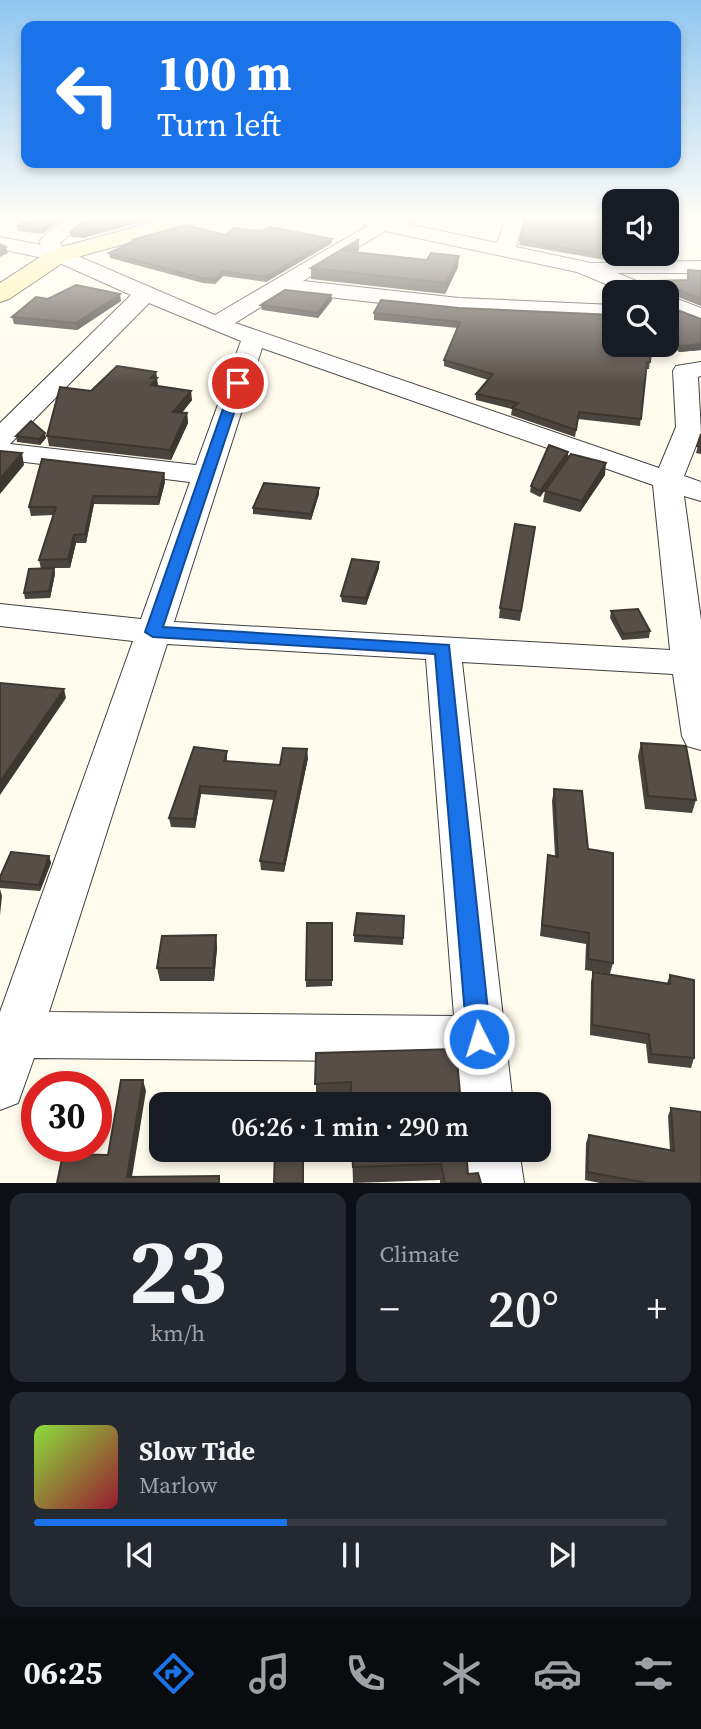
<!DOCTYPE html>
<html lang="en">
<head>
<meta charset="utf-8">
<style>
  body { margin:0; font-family:"Source Serif 4",serif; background:#242831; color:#f1f3f6; height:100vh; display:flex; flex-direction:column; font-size:26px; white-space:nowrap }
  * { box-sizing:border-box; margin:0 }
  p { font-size:23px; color:#9ea1a6 }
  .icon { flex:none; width:38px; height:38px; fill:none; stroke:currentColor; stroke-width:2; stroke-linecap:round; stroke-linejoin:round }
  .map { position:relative; height:1183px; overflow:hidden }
  .drawer { display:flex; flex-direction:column; gap:10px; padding:10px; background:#0d0f14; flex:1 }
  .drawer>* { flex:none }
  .guide { position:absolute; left:21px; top:21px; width:660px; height:147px; border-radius:14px; box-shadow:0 4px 10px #0003; background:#1a73e8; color:#fff; overflow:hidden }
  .tools { position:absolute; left:602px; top:189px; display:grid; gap:14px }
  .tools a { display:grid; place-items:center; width:77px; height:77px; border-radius:14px; background:#171b24; box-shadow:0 4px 10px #0003; font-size:35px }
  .speed { position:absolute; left:21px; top:1071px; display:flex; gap:14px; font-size:35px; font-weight:700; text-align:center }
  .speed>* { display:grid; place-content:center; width:91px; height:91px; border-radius:50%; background:#171b24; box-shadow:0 4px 10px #0003; line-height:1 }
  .speed .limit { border:10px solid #d22; background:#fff; color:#111 }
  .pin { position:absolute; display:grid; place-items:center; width:60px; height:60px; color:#fff; margin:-30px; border:4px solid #fff; border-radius:50%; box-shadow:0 2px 7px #0007 }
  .me { position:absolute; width:77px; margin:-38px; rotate:355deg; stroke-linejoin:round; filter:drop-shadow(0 0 5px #0008) }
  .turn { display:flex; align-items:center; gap:24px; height:147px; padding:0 21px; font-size:32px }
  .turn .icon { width:91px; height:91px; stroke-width:2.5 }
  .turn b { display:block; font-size:49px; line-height:60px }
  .big { font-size:52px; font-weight:600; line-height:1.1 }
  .drawer .widget { flex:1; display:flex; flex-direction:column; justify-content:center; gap:10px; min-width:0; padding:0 24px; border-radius:14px; background:#242831 }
  .drawer .dial { align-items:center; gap:0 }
  .dial b { font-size:91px; line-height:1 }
  .song { display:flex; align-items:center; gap:21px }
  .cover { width:84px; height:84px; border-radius:10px; background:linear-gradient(135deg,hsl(90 70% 55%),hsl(350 70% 35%)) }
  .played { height:7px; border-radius:4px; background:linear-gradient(90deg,#1a73e8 40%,#363941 40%) }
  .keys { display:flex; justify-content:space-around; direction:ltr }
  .heat { display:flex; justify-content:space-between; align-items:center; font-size:38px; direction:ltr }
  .drawer .tiles { flex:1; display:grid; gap:10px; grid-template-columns:1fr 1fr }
  .widget:last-child { grid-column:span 2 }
  .trip { position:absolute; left:149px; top:1092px; width:402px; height:70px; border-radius:14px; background:#171b24; box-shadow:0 4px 10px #0003; font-weight:600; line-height:70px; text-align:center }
  .tabs { display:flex; height:112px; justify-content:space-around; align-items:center; background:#090b0e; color:#9ea1a6 }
  .tabs .icon { width:49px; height:49px }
  .tabs .on { color:#1a73e8 }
  .tabs b { font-size:32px; color:#f1f3f6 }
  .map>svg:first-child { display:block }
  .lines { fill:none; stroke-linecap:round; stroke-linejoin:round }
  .street-casing { stroke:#404040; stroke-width:2 }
  .secondary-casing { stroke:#2f2f2f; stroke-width:2 }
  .street { fill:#fff; fill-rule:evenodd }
  .secondary { fill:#fff4a8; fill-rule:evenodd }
  .wall { fill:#4b433e }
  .shaded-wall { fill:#3d3732 }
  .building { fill:#574e48; stroke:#3d3732; stroke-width:2 }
  .route { fill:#1a73e8; stroke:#114b97; stroke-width:2 }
</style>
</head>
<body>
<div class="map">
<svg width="701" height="1183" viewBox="0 0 701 1183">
  <rect width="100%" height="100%" fill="#fffbed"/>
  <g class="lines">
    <g class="street-casing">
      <g id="street">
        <path d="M 67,218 L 89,218 L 60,243 L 66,251 L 215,315 L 367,226 L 357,218 L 381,218 L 497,243 L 506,218 L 524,218 L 516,247 L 591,263 L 701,261 L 701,273 L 617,273 L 651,287 L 654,292 L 625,292 L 577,272 L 385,231 L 303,281 L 459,298 L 614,305 L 614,319 L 459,312 L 285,292 L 235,323 L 659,468 L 676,427 L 673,371 L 676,366 L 701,362 L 701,376 L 698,377 L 701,433 L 684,476 L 701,482 L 701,501 L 684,496 L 701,620 L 701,750 L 687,746 L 682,736 L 673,674 L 462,662 L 513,1104 L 461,1104 L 457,1062 L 34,1058 L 18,1103 L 0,1110 L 0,1012 L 133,641 L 0,626 L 0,604 L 141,619 L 190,482 L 0,459 L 0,423 L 131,295 L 53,260 L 0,249 L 0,237 L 41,245 L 39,242 L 42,238 ZM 149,303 L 241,341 L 196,465 L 10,444 ZM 262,348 L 653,485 L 670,650 L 174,622 ZM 167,644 L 426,659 L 454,1016 L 49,1012 Z"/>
        <polygon points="667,295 701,308 701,323 667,310"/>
        <polygon points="465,1150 519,1150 524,1183 468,1183"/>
      </g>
    </g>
    <g class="secondary-casing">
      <polygon id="secondary" points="167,218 202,218 199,223 67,260 9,299 0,302 0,283 51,250"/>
    </g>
    <use href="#street" class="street"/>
    <use href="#secondary" class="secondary"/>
  </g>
  <g class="wall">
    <polygon points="63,218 43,234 18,231 17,226"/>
    <polygon points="399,218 421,218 416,223"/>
    <polygon points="667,218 679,218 677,226 667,224"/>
    <polygon points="148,220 83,238 71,237 70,232"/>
    <polygon points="226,235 332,239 332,243 266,282 223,276 215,284 203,283 110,258 109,253 133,242 132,240"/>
    <polygon points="359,239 359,250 356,252 458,267 445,294 311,279 311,268"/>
    <polygon points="520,240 659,254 658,259 606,260 519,245"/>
    <polygon points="688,270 701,271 701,306 668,293 661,292 654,287 655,281 687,280"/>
    <polygon points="331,295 332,300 318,318 262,310 261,305"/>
    <polygon points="48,299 121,301 77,330 14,324 12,317"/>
    <polygon points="381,300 652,345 649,369 646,369 640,426 578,419 575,437 511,415 512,409 476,400 476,394 488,380 444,366 444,360 458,328 374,320 374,313"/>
    <polygon points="667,303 667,306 701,319 701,350 679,352 667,341"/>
    <polygon points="156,372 158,386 192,400 182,413 187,413 188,423 171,460 49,446 47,436 91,391"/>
    <polygon points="701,434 701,454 696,453"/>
    <polygon points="16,436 46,438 40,445 17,442"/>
    <polygon points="568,452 568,458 540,497 530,492 531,486"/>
    <polygon points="164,473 165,482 159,505 94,504 86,543 76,543 70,568 54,568 55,574 50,598 25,599 24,593 41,569 39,560 53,515 31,516 29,507"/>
    <polygon points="605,475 580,512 543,502 545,491"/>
    <polygon points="319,488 319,494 311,520 253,514 253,508"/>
    <polygon points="535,527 520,621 499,618 500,608"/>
    <polygon points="379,562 379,568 366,605 342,602 341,596"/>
    <polygon points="611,611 650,631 649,638 622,640 610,618"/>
    <polygon points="641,743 696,800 692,813 645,809 638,756"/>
    <polygon points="227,751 227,761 280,765 308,758 284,872 261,870 260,861 274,800 201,794 195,828 171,827 169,818"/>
    <polygon points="554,789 588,849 613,963 610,974 585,970 586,944 540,936 548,855 555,856 552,801"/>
    <polygon points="49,856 51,863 40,891 0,888 0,877"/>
    <polygon points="404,916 403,945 354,942 354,935"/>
    <polygon points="332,923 332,986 306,987 306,980"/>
    <polygon points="216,935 217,948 214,981 160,981 157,968"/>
    <polygon points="593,972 667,983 670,975 694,1058 691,1068 648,1063 646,1044 590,1035 591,982"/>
    <polygon points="316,1053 461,1104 351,1099 316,1100"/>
    <polygon points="671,1108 701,1183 600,1183 585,1180 586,1143 589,1135 670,1151 668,1116"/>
    <polygon points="352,1150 466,1150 468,1174 481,1183 440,1183 440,1180 353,1183"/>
  </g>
  <g class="shaded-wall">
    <polygon points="57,218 63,218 43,234 42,229"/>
    <polygon points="141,218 151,218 148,220 83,238 82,234"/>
    <polygon points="332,239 332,243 266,282 265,277"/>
    <polygon points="359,239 359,250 344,261 344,251"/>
    <polygon points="6,247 8,253 0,257 0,250"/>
    <polygon points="459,256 458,267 445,294 446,283"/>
    <polygon points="223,271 223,276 215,284 215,279"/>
    <polygon points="120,294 121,301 77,330 76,323"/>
    <polygon points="331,295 332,300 318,318 318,313"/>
    <polygon points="701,344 701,350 679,352 680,346"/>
    <polygon points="156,372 158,387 152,394 151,378"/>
    <polygon points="191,391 192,400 174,422 173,412"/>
    <polygon points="187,413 188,423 171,460 170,450"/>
    <polygon points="45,433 46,438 40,445 39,439"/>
    <polygon points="568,452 568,458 540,497 540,491"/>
    <polygon points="22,453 24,465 0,494 0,479"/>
    <polygon points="606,463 605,475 580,512 582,501"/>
    <polygon points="164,473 165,482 159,505 158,497"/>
    <polygon points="319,488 319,494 311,520 311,514"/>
    <polygon points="93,496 94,504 86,543 85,534"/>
    <polygon points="74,535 76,543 70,568 68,559"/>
    <polygon points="379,562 379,568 366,605 366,598"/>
    <polygon points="54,568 55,574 50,598 49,591"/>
    <polygon points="64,689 66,698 0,795 0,782"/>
    <polygon points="307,749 308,758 284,872 284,864"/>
    <polygon points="200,786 201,794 195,828 194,819"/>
    <polygon points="49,856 51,863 40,891 39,885"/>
    <polygon points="0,889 2,896 0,915"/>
    <polygon points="216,935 217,948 214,981 213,968"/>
    <polygon points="143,1080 146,1091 131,1183 127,1177"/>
  </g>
  <g class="building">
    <polygon points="34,218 57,218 42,229 17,226"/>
    <polygon points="87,218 141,218 82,234 70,232"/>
    <polygon points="525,218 614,218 614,254 652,254 606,255 520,240"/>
    <polygon points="667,218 678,218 678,220 667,219"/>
    <polygon points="185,225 226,235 233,228 261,231 270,227 332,239 265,277 223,271 215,279 202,278 109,253 137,240 132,240"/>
    <polygon points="359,239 344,251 427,260 431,253 459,256 446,283 311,268"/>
    <polygon points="0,244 6,247 0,250"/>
    <polygon points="688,270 701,271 701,299 669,286 666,288 655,281 688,280"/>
    <polygon points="76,285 120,294 76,323 12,317 36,297 48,299"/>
    <polygon points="285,290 331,295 318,313 261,305"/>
    <polygon points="381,300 459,308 614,315 614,345 652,345 650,362 647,362 641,419 579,412 576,430 512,408 518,403 476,394 493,374 444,360 460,322 374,313"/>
    <polygon points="667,303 667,306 701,319 701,344 680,346 667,333"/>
    <polygon points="117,366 156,372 151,378 157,378 151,385 191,391 173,412 187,413 170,450 47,436 60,387 91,391"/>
    <polygon points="31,421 45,433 39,439 16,436"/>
    <polygon points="701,434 701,447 697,446"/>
    <polygon points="549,445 568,452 540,491 531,486"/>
    <polygon points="0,451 22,453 0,479"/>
    <polygon points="571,454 606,463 582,501 545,491"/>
    <polygon points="42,459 164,473 158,497 93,496 85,534 74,535 68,559 39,560 56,507 29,507"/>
    <polygon points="264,483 319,488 311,514 253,508"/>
    <polygon points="515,524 535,527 521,611 500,608"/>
    <polygon points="352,559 379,562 366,598 341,596"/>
    <polygon points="54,568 49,591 24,593 29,569"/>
    <polygon points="638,609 650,631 623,634 611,611"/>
    <polygon points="0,683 64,689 0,782"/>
    <polygon points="641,743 686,746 696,800 648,796"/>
    <polygon points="194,747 227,751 224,761 280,765 283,748 307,749 284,864 260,861 276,791 200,786 194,819 169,818"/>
    <polygon points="554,789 582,791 588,849 613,853 613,963 588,959 589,933 542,925 548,855 558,857"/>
    <polygon points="11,852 49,856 39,885 0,881 0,877"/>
    <polygon points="357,913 404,916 403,938 354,935"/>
    <polygon points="307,923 332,923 332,980 306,980"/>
    <polygon points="216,935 213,968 157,968 162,936"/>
    <polygon points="593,972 670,984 670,975 694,980 694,1058 651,1054 649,1034 592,1025"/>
    <polygon points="456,1049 461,1104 351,1104 351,1082 315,1084 316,1053"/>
    <polygon points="121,1080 143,1080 127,1177 219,1176 219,1183 57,1183 63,1154 108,1155"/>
    <polygon points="671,1108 701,1112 701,1183 647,1183 587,1172 589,1135 674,1151"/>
    <polygon points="275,1150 303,1150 303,1183 274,1183"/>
    <polygon points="352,1150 466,1150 468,1174 478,1173 481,1183 445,1183 441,1164 353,1167"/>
  </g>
  <linearGradient id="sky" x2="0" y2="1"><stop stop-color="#90c6f0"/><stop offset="0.57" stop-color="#fffdf7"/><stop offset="1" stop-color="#fffdf7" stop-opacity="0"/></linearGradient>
  <rect width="701" height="383" fill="url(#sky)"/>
  <polygon class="route" points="238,379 244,383 163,627 449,645 491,1039 487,1046 479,1050 470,1046 467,1039 435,654 153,637 145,632 232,383"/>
</svg>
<div class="tools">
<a><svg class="icon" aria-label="sound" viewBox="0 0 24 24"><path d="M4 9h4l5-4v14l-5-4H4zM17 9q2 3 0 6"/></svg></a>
<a><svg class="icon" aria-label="search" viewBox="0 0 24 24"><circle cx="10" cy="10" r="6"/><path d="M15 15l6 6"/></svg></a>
</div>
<div class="speed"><div class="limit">30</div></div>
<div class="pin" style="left:238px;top:383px;background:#d93025"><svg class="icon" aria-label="arrive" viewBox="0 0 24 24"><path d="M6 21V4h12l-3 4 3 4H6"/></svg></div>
<svg class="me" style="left:479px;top:1039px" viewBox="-20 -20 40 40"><circle r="17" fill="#1a73e8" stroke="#fff" stroke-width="3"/><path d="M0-11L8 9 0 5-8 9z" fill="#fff"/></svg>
<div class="trip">06:26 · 1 min · 290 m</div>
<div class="guide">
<div class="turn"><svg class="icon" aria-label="left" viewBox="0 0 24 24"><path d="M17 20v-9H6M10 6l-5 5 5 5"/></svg><div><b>100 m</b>Turn left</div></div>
</div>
</div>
<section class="drawer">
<div class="tiles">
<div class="widget dial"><b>23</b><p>km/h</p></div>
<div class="widget"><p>Climate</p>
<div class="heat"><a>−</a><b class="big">20°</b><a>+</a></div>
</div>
<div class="widget">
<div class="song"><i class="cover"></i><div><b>Slow Tide</b><p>Marlow</p></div></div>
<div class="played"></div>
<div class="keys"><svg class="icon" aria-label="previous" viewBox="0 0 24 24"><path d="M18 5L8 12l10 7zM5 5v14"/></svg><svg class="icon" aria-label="pause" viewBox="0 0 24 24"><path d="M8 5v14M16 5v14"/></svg><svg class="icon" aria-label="next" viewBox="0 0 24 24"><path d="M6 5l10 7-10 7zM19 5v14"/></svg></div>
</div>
</div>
</section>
<nav class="tabs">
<b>06:25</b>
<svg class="icon on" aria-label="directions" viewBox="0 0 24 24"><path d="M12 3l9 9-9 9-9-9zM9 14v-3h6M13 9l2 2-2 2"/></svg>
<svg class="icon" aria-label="music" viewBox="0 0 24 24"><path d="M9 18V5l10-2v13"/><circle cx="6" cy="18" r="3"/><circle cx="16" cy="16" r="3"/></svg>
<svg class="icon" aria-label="phone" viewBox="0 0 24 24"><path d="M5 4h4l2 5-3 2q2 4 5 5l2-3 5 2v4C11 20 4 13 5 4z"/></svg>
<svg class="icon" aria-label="climate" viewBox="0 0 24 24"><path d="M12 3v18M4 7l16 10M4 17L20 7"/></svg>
<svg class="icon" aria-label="car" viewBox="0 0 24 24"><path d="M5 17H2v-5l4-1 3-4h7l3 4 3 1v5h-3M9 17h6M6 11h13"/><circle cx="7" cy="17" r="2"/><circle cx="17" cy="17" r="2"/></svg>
<svg class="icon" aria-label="filters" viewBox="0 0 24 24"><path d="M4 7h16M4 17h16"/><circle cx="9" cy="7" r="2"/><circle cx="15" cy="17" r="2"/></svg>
</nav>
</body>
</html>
